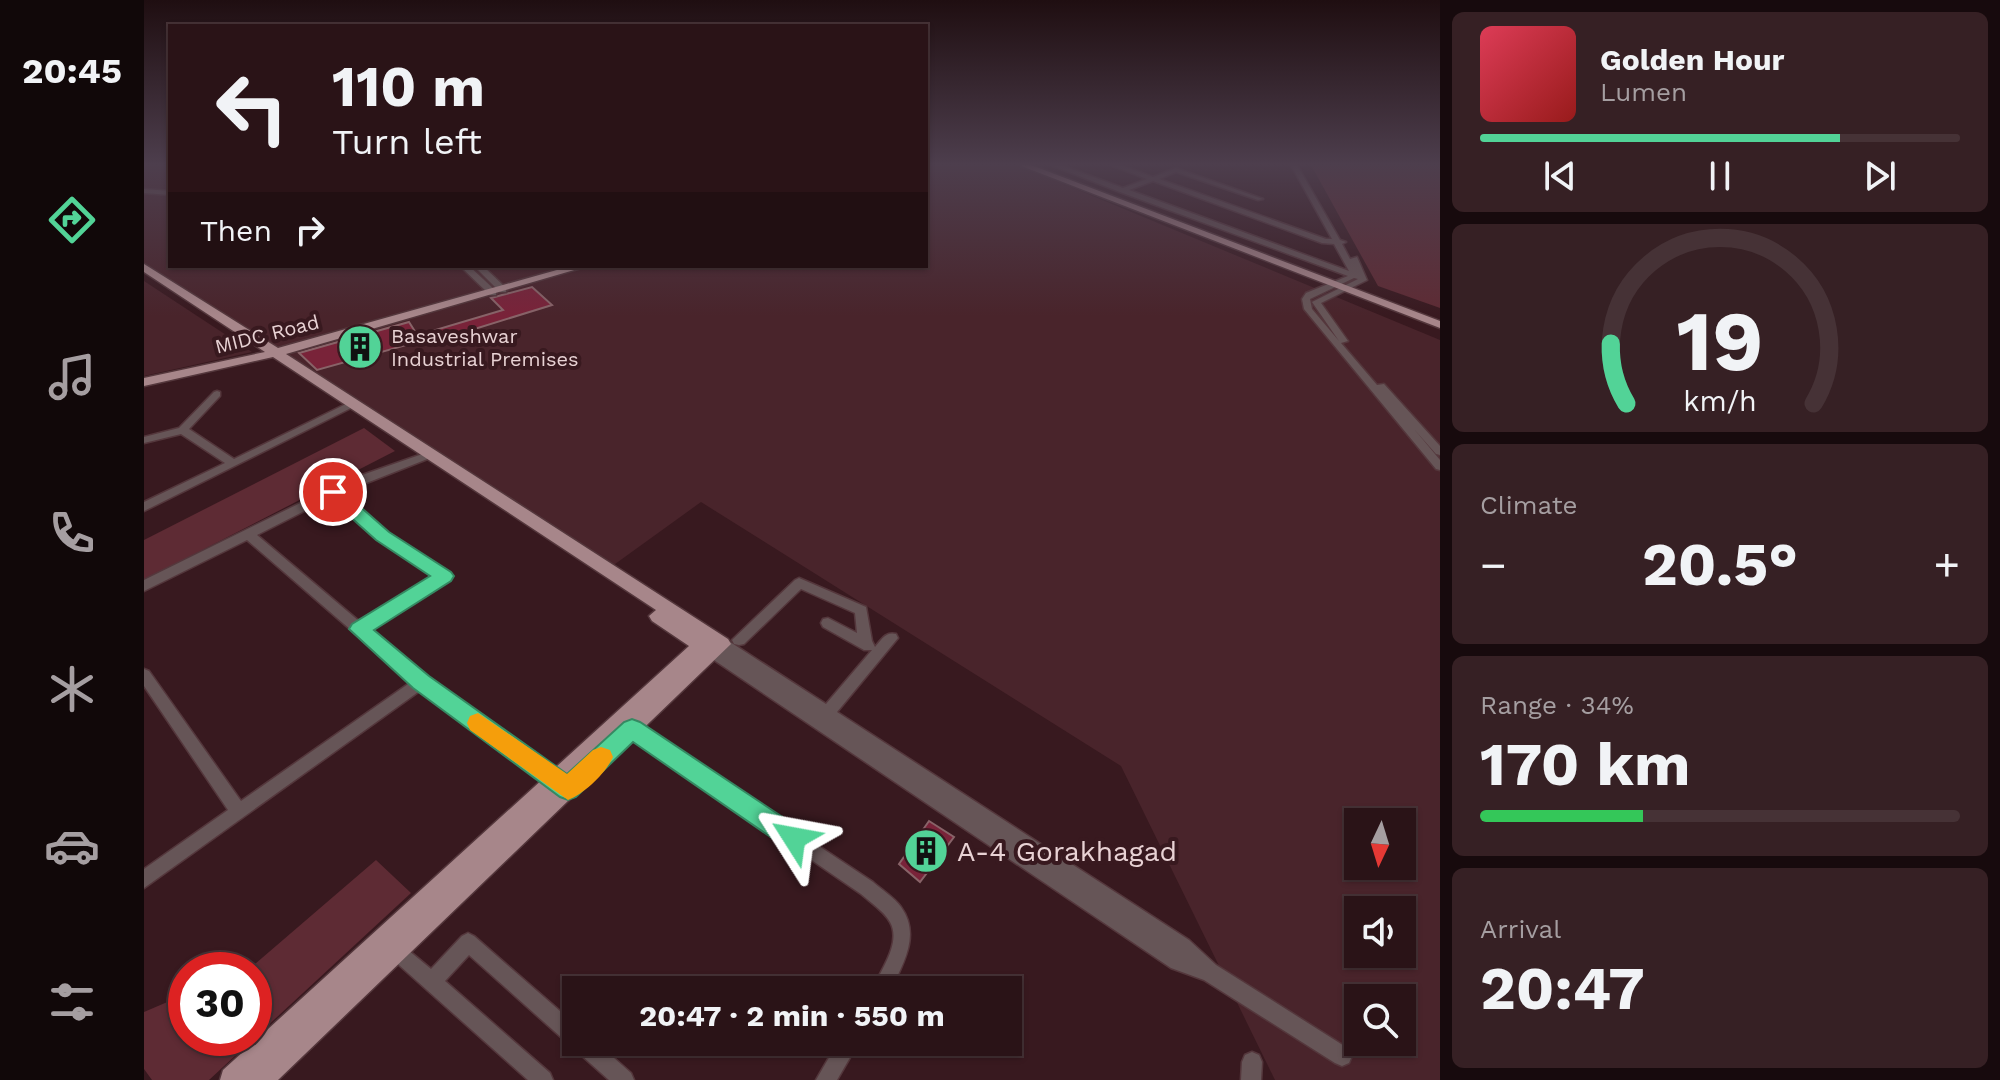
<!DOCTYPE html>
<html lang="en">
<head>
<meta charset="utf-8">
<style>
  body { margin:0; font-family:"Work Sans",sans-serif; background:#362024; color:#f1f3f6; height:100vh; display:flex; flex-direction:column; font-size:30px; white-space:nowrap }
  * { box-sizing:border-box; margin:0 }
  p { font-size:26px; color:#a59ea1 }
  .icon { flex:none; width:44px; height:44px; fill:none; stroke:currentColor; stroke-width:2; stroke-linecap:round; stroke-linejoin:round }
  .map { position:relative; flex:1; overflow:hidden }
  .side { display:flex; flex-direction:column; gap:12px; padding:12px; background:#170a0d; width:560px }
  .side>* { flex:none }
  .hud { position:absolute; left:24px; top:24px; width:760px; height:244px; border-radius:0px; box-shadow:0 2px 6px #0004,0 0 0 2px #463236; background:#2a1317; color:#f1f3f6; overflow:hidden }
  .needle { width:52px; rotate:184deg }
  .tools { position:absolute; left:1200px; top:808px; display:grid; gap:16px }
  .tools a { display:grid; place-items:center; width:72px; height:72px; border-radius:0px; background:#2a1317; box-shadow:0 2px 6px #0004,0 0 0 2px #463236; font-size:40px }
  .speed { position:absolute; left:24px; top:952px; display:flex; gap:16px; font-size:40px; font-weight:700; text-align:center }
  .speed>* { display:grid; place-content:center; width:104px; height:104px; border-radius:50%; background:#2a1317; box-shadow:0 2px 6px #0004,0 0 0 2px #463236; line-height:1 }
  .speed .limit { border:12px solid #d22; background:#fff; color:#111 }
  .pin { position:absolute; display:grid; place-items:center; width:68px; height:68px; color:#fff; margin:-34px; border:4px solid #fff; border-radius:50%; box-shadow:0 2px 8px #0007 }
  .me { position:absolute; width:88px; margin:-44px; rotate:304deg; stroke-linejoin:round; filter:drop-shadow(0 0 6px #0008) }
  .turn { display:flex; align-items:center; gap:28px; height:168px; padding:0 32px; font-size:36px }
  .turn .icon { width:104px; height:104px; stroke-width:2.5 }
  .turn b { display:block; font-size:56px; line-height:68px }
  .then { display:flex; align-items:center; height:76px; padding:0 32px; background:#0003; gap:16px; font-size:30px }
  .big { font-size:60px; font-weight:700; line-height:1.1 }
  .side .tile { flex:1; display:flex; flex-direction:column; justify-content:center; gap:12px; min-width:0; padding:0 28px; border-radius:12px; background:#362024 }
  .side .dial { align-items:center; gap:0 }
  .dial svg { height:208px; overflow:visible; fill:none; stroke:#463236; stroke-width:7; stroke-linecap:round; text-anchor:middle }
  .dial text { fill:#f1f3f6; stroke:none }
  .song { display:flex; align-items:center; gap:24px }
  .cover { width:96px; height:96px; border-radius:12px; background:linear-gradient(135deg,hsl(350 70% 55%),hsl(0 70% 35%)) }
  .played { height:8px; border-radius:4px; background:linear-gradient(90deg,#52d397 75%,#463236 75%) }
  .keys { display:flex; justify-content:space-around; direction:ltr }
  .heat { display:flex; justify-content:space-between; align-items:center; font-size:44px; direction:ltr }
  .charge { height:12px; border-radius:6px; background:linear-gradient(90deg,#34c759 34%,#463236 0) }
  .trip { position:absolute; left:418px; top:976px; width:460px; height:80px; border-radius:0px; background:#2a1317; box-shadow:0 2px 6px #0004,0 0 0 2px #463236; font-weight:700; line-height:80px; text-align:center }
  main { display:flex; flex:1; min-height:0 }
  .tabs { display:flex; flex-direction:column; width:144px; justify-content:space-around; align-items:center; background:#110809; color:#a59ea1 }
  .tabs .icon { width:56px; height:56px }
  .tabs .selected { color:#52d397 }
  .tabs b { font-size:36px; color:#f1f3f6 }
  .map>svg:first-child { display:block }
  .built { fill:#49242b; fill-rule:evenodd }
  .green { fill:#5e2b34 }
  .building { fill:#792339; stroke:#886368; stroke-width:2 }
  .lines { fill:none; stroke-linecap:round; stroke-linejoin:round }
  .minor-casing { stroke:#54373c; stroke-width:3 }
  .major-casing { stroke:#54373c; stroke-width:3 }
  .minor { fill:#665557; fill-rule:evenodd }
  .major { fill:#a7868a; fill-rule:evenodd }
  .route { fill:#52d397; stroke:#358962; stroke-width:2 }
  .slow { fill:#f59e0b }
  .labels { text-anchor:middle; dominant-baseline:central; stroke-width:8; stroke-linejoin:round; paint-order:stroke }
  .far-street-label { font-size:20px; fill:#e8d2d4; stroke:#38191f }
  .far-poi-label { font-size:20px; fill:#e8d2d4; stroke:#38191f; text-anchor:start }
  .near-poi-label { font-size:28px; fill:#e8d2d4; stroke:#38191f; text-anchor:start }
</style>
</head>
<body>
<main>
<nav class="tabs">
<b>20:45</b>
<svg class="icon selected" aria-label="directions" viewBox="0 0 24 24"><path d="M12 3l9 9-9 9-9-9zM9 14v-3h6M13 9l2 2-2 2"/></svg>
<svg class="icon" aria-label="music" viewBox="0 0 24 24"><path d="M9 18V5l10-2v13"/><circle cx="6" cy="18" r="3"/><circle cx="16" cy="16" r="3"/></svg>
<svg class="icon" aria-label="phone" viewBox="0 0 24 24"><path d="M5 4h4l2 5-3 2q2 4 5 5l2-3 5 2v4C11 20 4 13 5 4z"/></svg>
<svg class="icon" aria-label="climate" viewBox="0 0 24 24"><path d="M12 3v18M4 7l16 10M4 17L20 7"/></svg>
<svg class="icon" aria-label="car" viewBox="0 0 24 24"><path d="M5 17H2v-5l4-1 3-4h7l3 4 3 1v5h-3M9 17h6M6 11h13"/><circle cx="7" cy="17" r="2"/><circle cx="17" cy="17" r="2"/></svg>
<svg class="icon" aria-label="filters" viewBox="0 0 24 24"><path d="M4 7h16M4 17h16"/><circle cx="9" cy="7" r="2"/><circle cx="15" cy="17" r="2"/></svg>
</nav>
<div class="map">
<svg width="1296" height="1080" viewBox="0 0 1296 1080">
  <rect width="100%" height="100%" fill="#38191f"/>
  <g class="built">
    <path d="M 0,165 L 26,165 L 26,266 L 782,266 L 782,165 L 874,165 L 1296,340 L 1296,1080 L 1131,1080 L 977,766 L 557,502 L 460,572 L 277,450 L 141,353 L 0,268 ZM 1214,822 L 1258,822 L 1258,866 L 1214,866 ZM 1214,910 L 1258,910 L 1258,954 L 1214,954 ZM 1214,998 L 1258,998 L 1258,1042 L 1214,1042 Z"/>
    <polygon points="0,281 108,352 0,376"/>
  </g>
  <g class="green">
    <polygon points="1167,165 1296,165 1296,308 1234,286"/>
    <polygon points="220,428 251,451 0,580 0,540"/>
    <polygon points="232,860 267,893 65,1080 8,1080 0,1069 0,1012 42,994 42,1038 110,1038 110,970 98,970 111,964"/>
  </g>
  <g class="building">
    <polygon points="388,287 408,305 295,340 288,331 359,310 347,298"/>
    <polygon points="265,322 277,341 173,370 155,353"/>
    <polygon points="785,821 810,837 776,882 755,864"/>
  </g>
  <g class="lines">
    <g class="minor-casing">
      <g id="minor">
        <path d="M 907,165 L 917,165 L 979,188 L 1003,179 L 967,165 L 977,165 L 1009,177 L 1032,168 L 1119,199 L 1114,200 L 1032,172 L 1015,179 L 1182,239 L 1188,239 L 1147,165 L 1153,165 L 1196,240 L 1202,242 L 1198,244 L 1206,259 L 1213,257 L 1223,280 L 1177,303 L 1204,341 L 1197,343 L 1233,385 L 1240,384 L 1296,446 L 1296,455 L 1292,454 L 1270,429 L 1296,460 L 1296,470 L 1292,469 L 1160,309 L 1158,299 L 1162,293 L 1204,276 L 976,192 ZM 1009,181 L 1178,243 L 1190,244 L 1205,271 L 985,190 ZM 1210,278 L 1214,279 L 1168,302 L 1195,341 L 1168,309 L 1166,299 Z"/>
        <polygon points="0,189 26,191 26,195 0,193"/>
        <polygon points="316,266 325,266 352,291 352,295 346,295"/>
        <polygon points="330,266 339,266 362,288 362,292 356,292"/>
        <polygon points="73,391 76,392 76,396 45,429 90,459 206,402 210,401 215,404 0,511 0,502 81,463 37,434 0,443 0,437 35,428 70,392"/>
        <path d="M 287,451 L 291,452 L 292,454 L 291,456 L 197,493 L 242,533 L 304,573 L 306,576 L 304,579 L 225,630 L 282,678 L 423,779 L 425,784 L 423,789 L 417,791 L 411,789 L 277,690 L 0,888 L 0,869 L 84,810 L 0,686 L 0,669 L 5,671 L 97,801 L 267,682 L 103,540 L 0,591 L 0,580 L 201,481 ZM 188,497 L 234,539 L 290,576 L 216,622 L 113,535 Z"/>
        <path d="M 655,578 L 722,607 L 728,641 L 731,647 C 737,640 742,631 752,634 L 754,638 L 693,712 L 1045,940 L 1072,965 L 1205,1049 L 1208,1056 L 1205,1063 L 1198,1066 L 1191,1063 L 1060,980 L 1027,968 L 564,656 L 562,652 L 564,648 L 569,647 L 574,648 L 571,644 L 573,640 L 578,639 L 583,640 L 682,704 L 728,650 L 720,650 L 679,627 L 677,623 L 679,619 L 684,618 L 713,633 L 711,613 L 657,589 L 600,644 L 595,645 L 590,644 L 588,640 L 651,580 Z"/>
        <path d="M 488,722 L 729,882 C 738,890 751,898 757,907 C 777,935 759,963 747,990 L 728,990 C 736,971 758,943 746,922 C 740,911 726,902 717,894 L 483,733 L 481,728 L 483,723 Z"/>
        <polygon points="324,933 330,936 432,1025 432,1042 452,1042 487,1073 490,1080 465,1080 325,955 301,981 406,1073 409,1080 384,1080 246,957 243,951 246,945 252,942 258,945 287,969 318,936"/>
        <polygon points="694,1042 715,1042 693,1080 672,1080"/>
        <polygon points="1108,1052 1115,1055 1118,1062 1117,1080 1097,1080 1098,1062 1101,1055"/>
      </g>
    </g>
    <g class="major-casing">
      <g id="major">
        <polygon points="875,165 887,165 1296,321 1296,328"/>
        <polygon points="0,264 134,348 427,266 444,266 142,354 584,639 587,644 134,1080 76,1080 79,1070 545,646 508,621 505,616 512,610 129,357 0,386 0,378 121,352 0,272"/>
      </g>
    </g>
    <use href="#minor" class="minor"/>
    <use href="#major" class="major"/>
  </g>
  <linearGradient id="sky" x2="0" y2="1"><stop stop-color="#1f0e11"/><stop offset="0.52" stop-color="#4d3e4d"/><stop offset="1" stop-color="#4d3e4d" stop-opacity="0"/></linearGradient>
  <rect width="1296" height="316" fill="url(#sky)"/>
  <polygon class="route" points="189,487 195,488 245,532 307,572 310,576 307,581 230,630 285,676 423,774 480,722 488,719 496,722 658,830 662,838 658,847 650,850 641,847 489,742 432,797 424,800 416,797 269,688 205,629 208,624 286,576 232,540 183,496 180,492 183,488"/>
  <path class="slow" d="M 334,713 L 423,774 L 449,750 L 457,747 L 466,750 L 469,757 C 462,773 440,794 424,800 L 326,730 L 323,723 L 326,716 Z"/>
  <defs>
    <g id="building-disc" transform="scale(2.3)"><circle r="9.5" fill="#52d397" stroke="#38191f"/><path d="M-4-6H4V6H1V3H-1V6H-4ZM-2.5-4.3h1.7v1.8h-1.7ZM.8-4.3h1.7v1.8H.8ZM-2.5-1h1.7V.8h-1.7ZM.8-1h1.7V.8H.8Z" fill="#111"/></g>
  </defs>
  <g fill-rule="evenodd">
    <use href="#building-disc" x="216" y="347"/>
    <use href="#building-disc" x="782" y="851"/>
  </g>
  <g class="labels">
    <g class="far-street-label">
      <text transform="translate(123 334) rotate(-14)">MIDC Road</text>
    </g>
    <g class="far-poi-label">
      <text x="247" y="336">Basaveshwar<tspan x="247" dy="23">Industrial Premises</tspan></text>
    </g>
    <g class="near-poi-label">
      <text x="813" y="851">A-4 Gorakhagad</text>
    </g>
  </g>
</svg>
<div class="tools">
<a><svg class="needle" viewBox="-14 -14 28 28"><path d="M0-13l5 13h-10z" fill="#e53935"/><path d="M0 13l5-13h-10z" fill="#a59ea1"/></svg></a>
<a><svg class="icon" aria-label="sound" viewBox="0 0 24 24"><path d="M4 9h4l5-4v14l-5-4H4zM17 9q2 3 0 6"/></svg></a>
<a><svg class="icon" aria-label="search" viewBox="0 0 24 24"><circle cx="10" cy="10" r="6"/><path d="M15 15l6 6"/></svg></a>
</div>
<div class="speed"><div class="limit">30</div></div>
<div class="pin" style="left:189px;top:492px;background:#d93025"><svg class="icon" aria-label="arrive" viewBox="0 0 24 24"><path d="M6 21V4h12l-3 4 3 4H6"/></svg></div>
<svg class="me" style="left:650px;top:838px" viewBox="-20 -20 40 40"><path d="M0-17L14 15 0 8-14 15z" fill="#52d397" stroke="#fff" stroke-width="4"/></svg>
<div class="trip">20:47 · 2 min · 550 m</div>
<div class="hud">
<div class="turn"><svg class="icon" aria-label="left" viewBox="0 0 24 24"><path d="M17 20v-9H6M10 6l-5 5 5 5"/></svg><div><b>110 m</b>Turn left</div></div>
<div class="then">Then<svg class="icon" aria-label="right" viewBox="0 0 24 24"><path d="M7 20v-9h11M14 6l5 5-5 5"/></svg></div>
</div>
</div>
<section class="side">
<div class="tile">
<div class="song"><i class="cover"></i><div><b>Golden Hour</b><p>Lumen</p></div></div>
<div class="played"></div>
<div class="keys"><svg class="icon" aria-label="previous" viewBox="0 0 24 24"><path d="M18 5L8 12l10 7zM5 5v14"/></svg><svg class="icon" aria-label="pause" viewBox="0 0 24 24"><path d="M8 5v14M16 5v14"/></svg><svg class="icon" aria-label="next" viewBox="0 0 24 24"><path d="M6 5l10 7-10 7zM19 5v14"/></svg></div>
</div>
<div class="tile dial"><svg viewBox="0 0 100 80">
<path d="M14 69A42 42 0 1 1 86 69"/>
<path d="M14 69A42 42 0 0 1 8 46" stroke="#52d397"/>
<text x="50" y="56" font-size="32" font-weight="700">19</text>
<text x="50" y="72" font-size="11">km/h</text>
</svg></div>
<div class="tile"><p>Climate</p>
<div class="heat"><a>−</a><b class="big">20.5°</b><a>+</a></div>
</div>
<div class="tile"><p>Range · 34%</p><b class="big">170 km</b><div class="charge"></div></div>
<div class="tile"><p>Arrival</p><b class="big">20:47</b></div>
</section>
</main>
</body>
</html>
